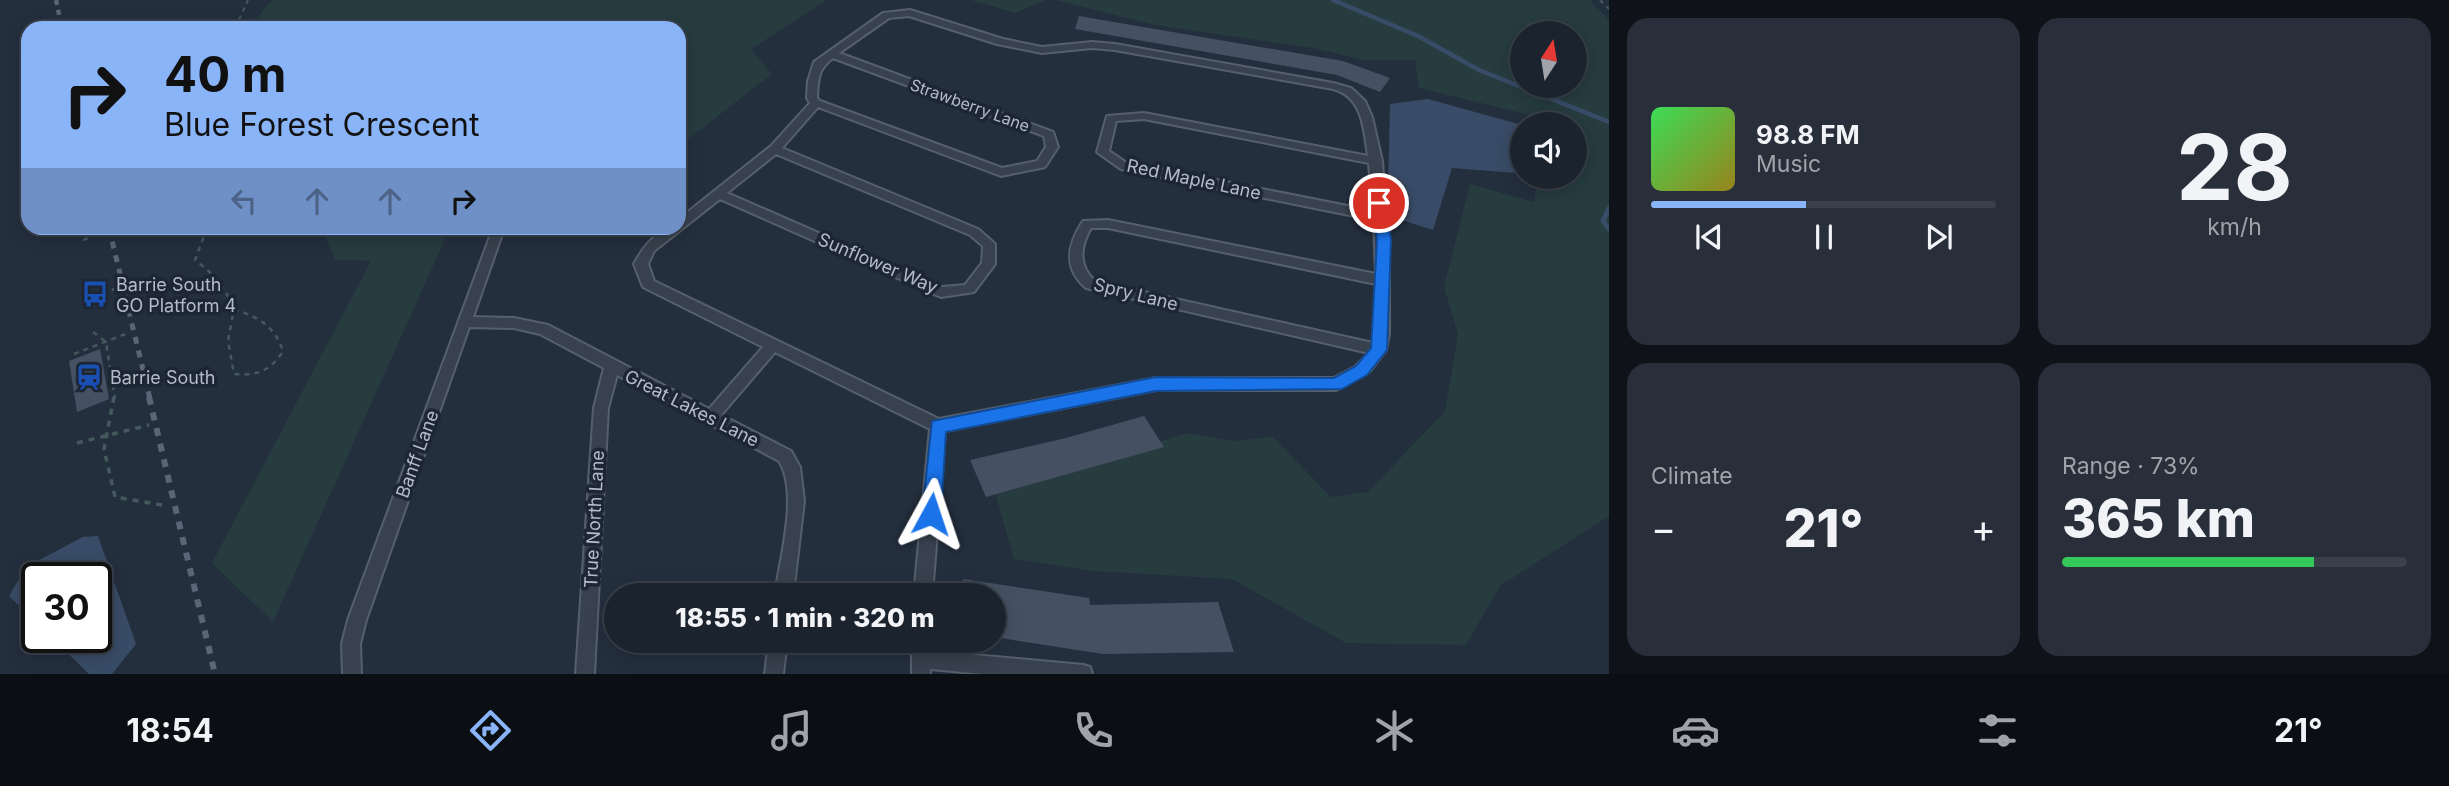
<!DOCTYPE html>
<html lang="en">
<head>
<meta charset="utf-8">
<style>
  body { margin:0; font-family:Inter,sans-serif; background:#282f3a; color:#f1f3f6; height:100vh; display:flex; flex-direction:column; font-size:26px; white-space:nowrap }
  * { box-sizing:border-box; margin:0 }
  p { font-size:23px; color:#a0a4aa }
  .icon { flex:none; width:38px; height:38px; fill:none; stroke:currentColor; stroke-width:2; stroke-linecap:round; stroke-linejoin:round }
  .map { position:relative; flex:1; overflow:hidden }
  .details { display:flex; flex-direction:column; gap:18px; padding:18px; background:#0f1319; width:840px }
  .details>* { flex:none }
  .banner { position:absolute; left:21px; top:21px; width:665px; height:214px; border-radius:21px; box-shadow:0 4px 18px #0003,0 0 0 2px #39404a; background:#8ab4f8; color:#111; overflow:hidden }
  .needle { width:46px; rotate:12deg }
  .fabs { position:absolute; left:1510px; top:21px; display:grid; gap:14px }
  .fabs a { display:grid; place-items:center; width:77px; height:77px; border-radius:50%; background:#1b232e; box-shadow:0 4px 18px #0003,0 0 0 2px #39404a; font-size:35px }
  .speed { position:absolute; left:21px; top:562px; display:flex; gap:14px; font-size:35px; font-weight:700; text-align:center }
  .speed>* { display:grid; place-content:center; width:91px; height:91px; border-radius:50%; background:#1b232e; box-shadow:0 4px 18px #0003,0 0 0 2px #39404a; line-height:1 }
  .speed .limit { border:4px solid #111; border-radius:10px; background:#fff; color:#111 }
  .pin { position:absolute; display:grid; place-items:center; width:60px; height:60px; color:#fff; margin:-30px; border:4px solid #fff; border-radius:50%; box-shadow:0 2px 7px #0007 }
  .me { position:absolute; width:77px; margin:-38px; rotate:5deg; stroke-linejoin:round; filter:drop-shadow(0 0 5px #0008) }
  .turn { display:flex; align-items:center; gap:24px; height:147px; padding:0 28px; font-size:32px }
  .turn .icon { width:91px; height:91px; stroke-width:2.5 }
  .turn b { display:block; font-size:49px; line-height:60px }
  .lanes { display:flex; align-items:center; height:66px; padding:0 28px; background:#0003; justify-content:center; gap:35px; direction:ltr }
  .lanes .off { opacity:.35 }
  .big { font-size:52px; font-weight:800; line-height:1.1 }
  .details .card { flex:1; display:flex; flex-direction:column; justify-content:center; gap:10px; min-width:0; padding:0 24px; border-radius:21px; background:#282f3a }
  .details .dial { align-items:center; gap:0 }
  .dial b { font-size:91px; line-height:1 }
  .song { display:flex; align-items:center; gap:21px }
  .cover { width:84px; height:84px; border-radius:10px; background:linear-gradient(135deg,hsl(130 70% 55%),hsl(50 70% 35%)) }
  .played { height:7px; border-radius:4px; background:linear-gradient(90deg,#8ab4f8 45%,#39404a 45%) }
  .keys { display:flex; justify-content:space-around; direction:ltr }
  .heat { display:flex; justify-content:space-between; align-items:center; font-size:38px; direction:ltr }
  .charge { height:10px; border-radius:5px; background:linear-gradient(90deg,#34c759 73%,#39404a 0) }
  .details .tiles { flex:1; display:grid; gap:18px; grid-template-columns:repeat(2,1fr) }
  .trip { position:absolute; left:604px; top:583px; width:402px; height:70px; border-radius:35px; background:#1b232e; box-shadow:0 4px 18px #0003,0 0 0 2px #39404a; font-weight:800; line-height:70px; text-align:center }
  .menu { display:flex; height:112px; justify-content:space-around; align-items:center; background:#0b0e12; color:#a0a4aa }
  .menu .icon { width:49px; height:49px }
  .menu .on { color:#8ab4f8 }
  .menu b { font-size:32px; color:#f1f3f6 }
  main { display:flex; flex:1; min-height:0 }
  .map>svg:first-child { display:block }
  .green { fill:#263c3f; fill-rule:evenodd }
  .water { fill:#394c67 }
  .lines { fill:none; stroke-linecap:round; stroke-linejoin:round }
  .stream-far1 { stroke:#394c67; stroke-width:4.5 }
  .stream { stroke:#394c67; stroke-width:5 }
  .building { fill:#455162 }
  .minor-casing { stroke:#565f6c; stroke-width:4 }
  .path-far2 { stroke:#44595c; stroke-width:2; stroke-dasharray:4.5 4.5; stroke-linecap:butt }
  .path-far1 { stroke:#44595c; stroke-width:2.5; stroke-dasharray:5 5; stroke-linecap:butt }
  .path { stroke:#44595c; stroke-width:3.5; stroke-dasharray:6 6; stroke-linecap:butt }
  .minor { fill:#38414e; fill-rule:evenodd }
  .rail-far2 { stroke:#5a6575; stroke-width:4.5; stroke-dasharray:5 5; stroke-linecap:butt }
  .rail-far1 { stroke:#5a6575; stroke-width:5; stroke-dasharray:7 7; stroke-linecap:butt }
  .rail { stroke:#5a6575; stroke-width:6; stroke-dasharray:8 8; stroke-linecap:butt }
  .route { fill:#1a73e8; stroke:#114b97; stroke-width:2 }
  .labels { text-anchor:middle; dominant-baseline:central; stroke-width:7; stroke-linejoin:round; paint-order:stroke }
  .far-street-label { font-size:16px; fill:#b4bcc9; stroke:#1d2633 }
  .street-label { font-size:18px; fill:#b4bcc9; stroke:#1d2633 }
  .poi-label { font-size:18px; fill:#b4bcc9; stroke:#1d2633; text-anchor:start }
</style>
</head>
<body>
<main>
<div class="map">
<svg width="1609" height="674" viewBox="0 0 1609 674">
  <rect width="100%" height="100%" fill="#242f3e"/>
  <g class="green">
    <polygon points="272,0 827,0 751,49 772,74 679,146 679,28 248,28"/>
    <polygon points="971,0 1046,0 1015,13"/>
    <path d="M 1055,0 L 1590,0 L 1609,20 L 1609,516 L 1500,586 L 1466,645 L 1346,643 L 1232,579 L 1093,571 L 1014,559 L 996,495 L 1186,433 L 1233,441 L 1273,437 L 1331,497 L 1368,492 L 1445,411 L 1458,334 L 1444,287 L 1470,184 L 1534,202 L 1538,177 L 1575,177 L 1575,124 L 1545,124 L 1546,119 L 1419,88 L 1415,60 L 1364,60 L 1313,48 L 1155,25 ZM 1522,33 L 1575,33 L 1575,86 L 1522,86 Z"/>
    <polygon points="322,228 450,228 273,622 212,563 371,261 335,260"/>
  </g>
  <g class="water">
    <polygon points="1428,99 1522,125 1516,173 1452,168 1433,230 1399,219 1388,193 1390,104"/>
    <polygon points="98,536 136,644 112,674 89,674 51,637 96,637 96,578 37,578 37,623 9,596 26,567 83,537"/>
  </g>
  <g class="lines">
    <polyline class="stream-far1" points="1333,0 1418,36 1479,70 1609,122"/>
    <polyline class="stream" points="1609,208 1603,221 1609,229"/>
  </g>
  <g class="building">
    <polygon points="1079,16 1343,61 1390,78 1380,92 1337,75 1075,29"/>
    <polygon points="100,349 109,399 77,412 69,361"/>
    <polygon points="1144,416 1164,447 986,497 970,460 1066,438"/>
    <polygon points="963,579 1089,598 1090,605 1218,602 1234,652 1103,654 994,637 994,595 963,595"/>
  </g>
  <g class="lines">
    <g class="minor-casing">
      <g id="minor">
        <path d="M 910,10 L 1003,39 L 1042,47 L 1092,42 L 1115,44 L 1333,83 L 1351,88 L 1365,101 L 1372,117 L 1382,161 L 1389,267 L 1389,334 L 1386,350 L 1370,371 L 1336,390 L 1156,390 L 945,431 L 932,595 L 914,595 L 930,429 L 775,352 L 721,415 L 791,451 L 800,467 L 804,501 L 793,595 L 775,595 C 780,558 799,493 779,461 L 617,375 L 608,408 L 594,674 L 576,674 L 594,408 L 604,368 L 540,334 L 514,328 L 469,327 L 366,620 L 360,644 L 361,674 L 343,674 L 342,644 L 348,620 L 491,234 L 499,234 L 501,237 L 473,317 L 514,318 L 548,325 L 709,409 L 763,347 L 643,287 L 634,264 C 644,246 657,228 679,228 L 679,219 L 771,146 L 810,103 L 807,98 L 808,81 L 814,62 L 883,13 ZM 909,16 L 997,44 L 1042,53 L 1092,48 L 1115,50 L 1333,89 C 1363,97 1364,129 1368,156 L 1144,113 L 1107,116 L 1097,152 L 1121,169 L 1374,220 L 1376,274 L 1108,220 L 1083,221 C 1067,245 1063,268 1086,288 L 1369,353 L 1355,367 L 1334,378 L 1156,378 L 939,419 L 654,281 L 648,264 L 654,251 L 720,199 L 936,295 L 941,297 L 974,292 L 995,264 L 995,244 L 978,229 L 782,148 L 818,107 L 1001,176 L 1045,167 L 1058,147 L 1053,132 L 839,53 L 889,18 ZM 833,58 L 1044,136 L 1046,147 L 1037,161 L 1002,168 L 820,101 L 817,98 C 818,79 818,69 833,58 ZM 1144,119 L 1369,163 L 1373,211 L 1125,162 L 1109,151 L 1116,121 ZM 776,154 L 970,235 L 983,246 L 982,263 L 965,285 L 942,287 L 727,193 ZM 1091,228 L 1108,228 L 1376,284 L 1373,343 L 1095,281 C 1078,266 1080,247 1091,228 Z"/>
        <polygon points="769,640 787,640 783,674 765,674"/>
        <polygon points="912,640 930,640 930,651 1083,665 1090,667 1092,674 984,674 930,669 930,674 912,674"/>
      </g>
    </g>
    <g class="path-far2">
      <polyline points="1600,0 1609,9"/>
      <polyline points="235,28 248,0"/>
    </g>
    <g class="path-far1">
      <polyline points="19,191 22,189"/>
      <path d="M 207,228 L 195,260 C 214,274 225,287 234,309"/>
      <polyline points="83,240 104,232"/>
      <polyline points="93,297 117,288"/>
      <path d="M 234,309 C 259,318 274,325 283,351 C 271,371 257,376 234,374 L 228,341 Z"/>
      <polyline points="93,332 106,342 115,399"/>
      <polyline points="74,354 128,333"/>
    </g>
    <g class="path">
      <polyline points="114,397 104,449 115,497 168,506"/>
      <polyline points="77,443 149,425"/>
    </g>
    <use href="#minor" class="minor"/>
    <polyline class="rail-far2" points="56,0 62,28"/>
    <polyline class="rail-far1" points="109,228 150,399"/>
    <polyline class="rail" points="149,397 215,674"/>
  </g>
  <polygon class="route" points="1379,198 1386,203 1391,240 1387,350 1367,375 1342,389 1156,391 946,432 941,514 938,520 931,522 925,520 922,514 932,421 1156,377 1334,378 1356,366 1371,348 1377,240 1372,203"/>
  <defs>
    <g id="bus-bare" transform="scale(2.1)"><path d="M-5-6H5V4H4V6H2V4H-2V6H-4V4H-5ZM-3.5-4V0h7V-4ZM-3.5 1.2v1.5H-2V1.2ZM2 1.2v1.5H3.5V1.2Z" fill="#1a4fb4" stroke="#1d2633" stroke-width="2.5" paint-order="stroke"/></g>
    <g id="station-bare" transform="scale(2.1)"><path d="M-3-6H3Q5-6 5-4V2Q5 4 3 4L4.5 6H3L1.5 4h-3L-3 6H-4.5L-3 4Q-5 4-5 2V-4Q-5-6-3-6ZM-3.5-4v3h7v-3ZM-3.5 1v1.5H-2V1ZM2 1v1.5H3.5V1Z" fill="#1a4fb4" stroke="#1d2633" stroke-width="2.5" paint-order="stroke"/></g>
  </defs>
  <g fill-rule="evenodd">
    <use href="#bus-bare" x="95" y="294"/>
    <use href="#station-bare" x="89" y="377"/>
  </g>
  <g class="labels">
    <g class="far-street-label">
      <text transform="translate(970 105) rotate(20)">Strawberry Lane</text>
    </g>
    <g class="street-label">
      <text transform="translate(1194 179) rotate(12)">Red Maple Lane</text>
      <text transform="translate(878 263) rotate(23)">Sunflower Way</text>
      <text transform="translate(1136 294) rotate(14)">Spry Lane</text>
      <text transform="translate(692 408) rotate(27)">Great Lakes Lane</text>
      <text transform="translate(417 454) rotate(-70)">Banff Lane</text>
      <text transform="translate(594 519) rotate(-87)">True North Lane</text>
    </g>
    <g class="poi-label">
      <text x="116" y="284">Barrie South<tspan x="116" dy="21">GO Platform 4</tspan></text>
      <text x="110" y="377">Barrie South</text>
    </g>
  </g>
</svg>
<div class="fabs">
<a><svg class="needle" viewBox="-14 -14 28 28"><path d="M0-13l5 13h-10z" fill="#e53935"/><path d="M0 13l5-13h-10z" fill="#a0a4aa"/></svg></a>
<a><svg class="icon" aria-label="sound" viewBox="0 0 24 24"><path d="M4 9h4l5-4v14l-5-4H4zM17 9q2 3 0 6"/></svg></a>
</div>
<div class="speed"><div class="limit">30</div></div>
<div class="pin" style="left:1379px;top:203px;background:#d93025"><svg class="icon" aria-label="arrive" viewBox="0 0 24 24"><path d="M6 21V4h12l-3 4 3 4H6"/></svg></div>
<svg class="me" style="left:931px;top:514px" viewBox="-20 -20 40 40"><path d="M0-17L14 15 0 8-14 15z" fill="#1a73e8" stroke="#fff" stroke-width="4"/></svg>
<div class="trip">18:55 · 1 min · 320 m</div>
<div class="banner">
<div class="turn"><svg class="icon" aria-label="right" viewBox="0 0 24 24"><path d="M7 20v-9h11M14 6l5 5-5 5"/></svg><div><b>40 m</b>Blue Forest Crescent</div></div>
<div class="lanes"><svg class="icon off" aria-label="left" viewBox="0 0 24 24"><path d="M17 20v-9H6M10 6l-5 5 5 5"/></svg><svg class="icon off" aria-label="ahead" viewBox="0 0 24 24"><path d="M12 20V5M6 11l6-6 6 6"/></svg><svg class="icon off" aria-label="ahead" viewBox="0 0 24 24"><path d="M12 20V5M6 11l6-6 6 6"/></svg><svg class="icon" aria-label="right" viewBox="0 0 24 24"><path d="M7 20v-9h11M14 6l5 5-5 5"/></svg></div>
</div>
</div>
<section class="details">
<div class="tiles">
<div class="card">
<div class="song"><i class="cover"></i><div><b>98.8 FM</b><p>Music</p></div></div>
<div class="played"></div>
<div class="keys"><svg class="icon" aria-label="previous" viewBox="0 0 24 24"><path d="M18 5L8 12l10 7zM5 5v14"/></svg><svg class="icon" aria-label="pause" viewBox="0 0 24 24"><path d="M8 5v14M16 5v14"/></svg><svg class="icon" aria-label="next" viewBox="0 0 24 24"><path d="M6 5l10 7-10 7zM19 5v14"/></svg></div>
</div>
<div class="card dial"><b>28</b><p>km/h</p></div>
<div class="card"><p>Climate</p>
<div class="heat"><a>−</a><b class="big">21°</b><a>+</a></div>
</div>
<div class="card"><p>Range · 73%</p><b class="big">365 km</b><div class="charge"></div></div>
</div>
</section>
</main>
<nav class="menu">
<b>18:54</b>
<svg class="icon on" aria-label="directions" viewBox="0 0 24 24"><path d="M12 3l9 9-9 9-9-9zM9 14v-3h6M13 9l2 2-2 2"/></svg>
<svg class="icon" aria-label="music" viewBox="0 0 24 24"><path d="M9 18V5l10-2v13"/><circle cx="6" cy="18" r="3"/><circle cx="16" cy="16" r="3"/></svg>
<svg class="icon" aria-label="phone" viewBox="0 0 24 24"><path d="M5 4h4l2 5-3 2q2 4 5 5l2-3 5 2v4C11 20 4 13 5 4z"/></svg>
<svg class="icon" aria-label="climate" viewBox="0 0 24 24"><path d="M12 3v18M4 7l16 10M4 17L20 7"/></svg>
<svg class="icon" aria-label="car" viewBox="0 0 24 24"><path d="M5 17H2v-5l4-1 3-4h7l3 4 3 1v5h-3M9 17h6M6 11h13"/><circle cx="7" cy="17" r="2"/><circle cx="17" cy="17" r="2"/></svg>
<svg class="icon" aria-label="filters" viewBox="0 0 24 24"><path d="M4 7h16M4 17h16"/><circle cx="9" cy="7" r="2"/><circle cx="15" cy="17" r="2"/></svg>
<b>21°</b>
</nav>
</body>
</html>
